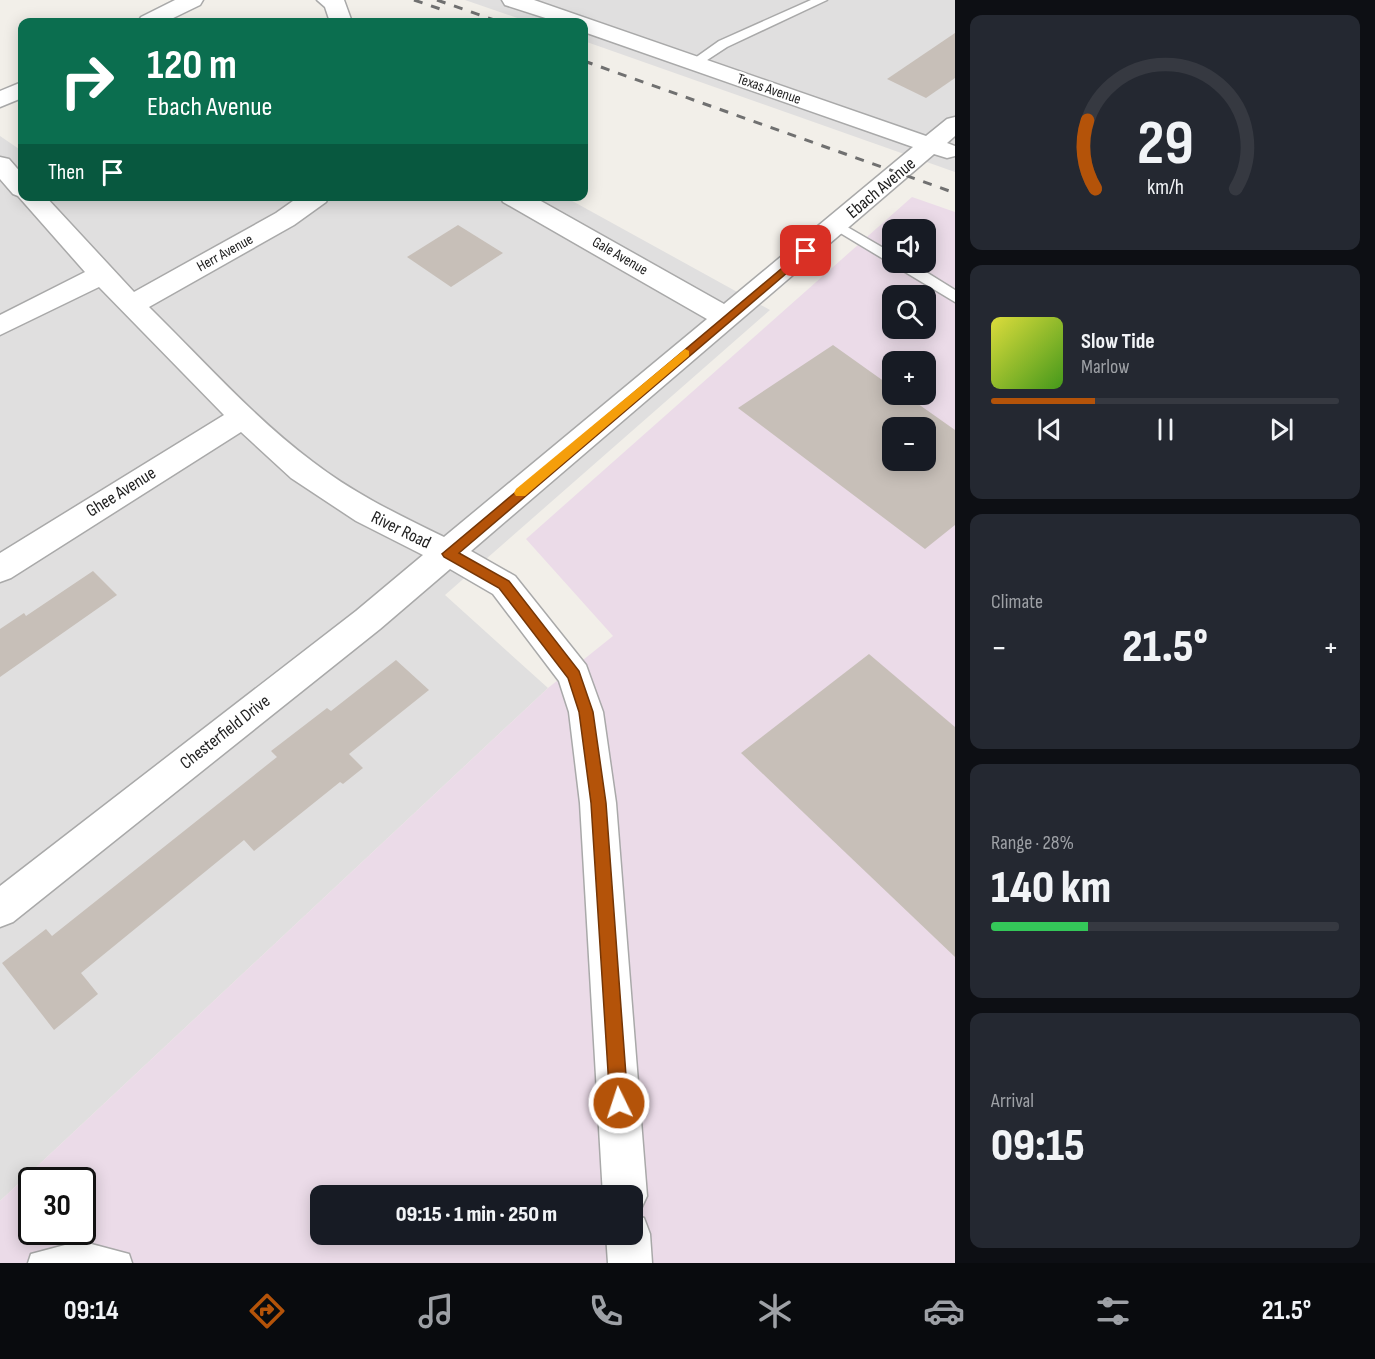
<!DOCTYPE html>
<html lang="en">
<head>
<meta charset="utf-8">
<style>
  body { margin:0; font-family:"Sofia Sans Condensed",sans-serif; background:#242831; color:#f1f3f6; height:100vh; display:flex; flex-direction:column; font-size:22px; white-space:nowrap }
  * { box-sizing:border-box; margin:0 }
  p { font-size:20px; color:#9ea1a6 }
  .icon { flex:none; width:33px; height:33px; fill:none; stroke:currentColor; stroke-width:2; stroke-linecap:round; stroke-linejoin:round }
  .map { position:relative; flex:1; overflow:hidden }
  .sheet { display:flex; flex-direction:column; gap:15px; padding:15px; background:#0d0f14; width:420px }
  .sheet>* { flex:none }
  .hud { position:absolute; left:18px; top:18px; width:570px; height:183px; border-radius:12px; box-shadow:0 3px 15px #0003; background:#0b6e4f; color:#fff; overflow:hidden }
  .tools { position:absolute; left:882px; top:219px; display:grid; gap:12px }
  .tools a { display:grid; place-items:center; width:54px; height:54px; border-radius:12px; background:#171b24; box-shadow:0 3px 15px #0003; font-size:30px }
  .speed { position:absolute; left:18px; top:1167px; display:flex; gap:12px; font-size:30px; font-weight:700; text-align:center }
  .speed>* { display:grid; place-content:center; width:78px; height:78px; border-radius:50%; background:#171b24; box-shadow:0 3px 15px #0003; line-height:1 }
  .speed .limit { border:3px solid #111; border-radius:9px; background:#fff; color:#111 }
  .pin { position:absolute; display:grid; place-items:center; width:51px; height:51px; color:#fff; margin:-26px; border-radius:12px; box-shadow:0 3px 9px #0006 }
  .me { position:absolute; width:66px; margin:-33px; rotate:356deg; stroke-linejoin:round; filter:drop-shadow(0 0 4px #0008) }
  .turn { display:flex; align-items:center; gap:21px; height:126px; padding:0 30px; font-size:27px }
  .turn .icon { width:78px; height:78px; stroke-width:2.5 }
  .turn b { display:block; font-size:42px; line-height:51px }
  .then { display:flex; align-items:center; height:57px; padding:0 30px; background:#0003; gap:12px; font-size:22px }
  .big { font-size:45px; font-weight:800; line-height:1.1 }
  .sheet .tile { flex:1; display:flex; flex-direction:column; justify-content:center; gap:9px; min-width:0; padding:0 21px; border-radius:12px; background:#242831 }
  .sheet .dial { align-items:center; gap:0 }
  .dial svg { height:156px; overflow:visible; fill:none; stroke:#363941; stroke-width:7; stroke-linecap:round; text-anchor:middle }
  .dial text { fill:#f1f3f6; stroke:none }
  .song { display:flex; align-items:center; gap:18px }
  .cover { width:72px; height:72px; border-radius:9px; background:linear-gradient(135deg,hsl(60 70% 55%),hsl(100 70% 35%)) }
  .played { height:6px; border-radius:3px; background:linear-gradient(90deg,#b45309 30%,#363941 30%) }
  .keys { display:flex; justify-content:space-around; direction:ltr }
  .heat { display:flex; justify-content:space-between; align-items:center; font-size:33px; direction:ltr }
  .charge { height:9px; border-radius:4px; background:linear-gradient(90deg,#34c759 28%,#363941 0) }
  .trip { position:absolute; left:310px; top:1185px; width:333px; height:60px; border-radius:12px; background:#171b24; box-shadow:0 3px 15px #0003; font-weight:800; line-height:60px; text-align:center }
  .tabs { display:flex; height:96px; justify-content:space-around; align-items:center; background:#090b0e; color:#9ea1a6 }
  .tabs .icon { width:42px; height:42px }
  .tabs .selected { color:#b45309 }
  .tabs b { font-size:27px; color:#f1f3f6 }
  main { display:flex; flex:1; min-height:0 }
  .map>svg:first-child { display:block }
  .residential { fill:#e0dfdf }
  .industrial { fill:#ebdbe8; fill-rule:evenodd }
  .building { fill:#c7bfb8; fill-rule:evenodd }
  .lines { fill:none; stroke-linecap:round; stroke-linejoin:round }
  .lane-casing { stroke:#a9a9a9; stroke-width:3 }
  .street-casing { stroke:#a9a9a9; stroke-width:3 }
  .lane { fill:#fff; fill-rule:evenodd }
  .street { fill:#fff; fill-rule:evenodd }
  .rail { stroke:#707070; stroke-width:3; stroke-dasharray:9 9; stroke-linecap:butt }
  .route { fill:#b45309; stroke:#753606; stroke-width:1.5 }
  .slow { fill:#f59e0b }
  .labels { text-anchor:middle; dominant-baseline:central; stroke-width:4.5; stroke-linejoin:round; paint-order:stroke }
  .far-street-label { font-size:15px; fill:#222; stroke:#fff }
  .street-label { font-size:18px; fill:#222; stroke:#fff }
</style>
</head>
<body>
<main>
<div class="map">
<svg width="955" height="1263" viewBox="0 0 955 1263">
  <rect width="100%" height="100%" fill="#f2efe9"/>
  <g class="residential">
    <polygon points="465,0 955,0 955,172 584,41 584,22 529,22"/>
    <polygon points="0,136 22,151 22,196 565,197 770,310 445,595 548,688 0,1201"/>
  </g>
  <path class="industrial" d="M 912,197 L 955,212 L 955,1263 L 0,1263 L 0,1201 L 548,688 L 613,636 L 526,539 ZM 892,230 L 926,230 L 926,262 L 892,262 ZM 892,296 L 926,296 L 926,328 L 892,328 ZM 892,362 L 926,362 L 926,394 L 892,394 ZM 892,428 L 926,428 L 926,460 L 892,460 ZM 32,1180 L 82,1180 L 82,1232 L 32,1232 ZM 321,1196 L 633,1196 L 633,1234 L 321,1234 Z"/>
  <g class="building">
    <polygon points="955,33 955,78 926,98 887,79"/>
    <polygon points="458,225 503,253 451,287 407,257"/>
    <path d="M 833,345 L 892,387 L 892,394 L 904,394 L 955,430 L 955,525 L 925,549 L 738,408 ZM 892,428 L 926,428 L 926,460 L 892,460 Z"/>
    <polygon points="93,571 117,595 0,677 0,629 24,613 26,616"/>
    <polygon points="869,654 955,727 955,957 741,753"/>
    <polygon points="396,660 429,690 349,754 363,768 343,784 340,782 254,851 244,840 81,973 98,994 54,1030 2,963 46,929 52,936 277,757 271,751 327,708 331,711"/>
  </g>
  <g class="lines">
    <g class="lane-casing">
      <g id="lane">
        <polygon points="811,0 827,0 727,47 698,66 690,66 688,63 719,41"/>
        <polygon points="837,221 892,253 892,262 910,262 955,290 955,302 832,228 830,225"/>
        <polygon points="80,1241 129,1254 132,1263 28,1263 31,1254"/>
      </g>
    </g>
    <g class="street-casing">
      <g id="street">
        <polygon points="175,0 203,0 200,5 165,22 138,22 141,17"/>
        <polygon points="317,0 344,0 352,22 330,22 325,7"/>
        <path d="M 502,0 L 534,0 L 926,136 L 947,119 L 955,117 L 955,136 L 947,143 L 955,146 L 955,156 L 947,158 L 934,154 L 471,551 L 515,576 L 586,665 L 603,712 L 616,803 L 647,1196 L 640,1211 L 633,1214 L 644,1218 L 650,1234 L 652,1263 L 608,1263 L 606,1234 L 633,1234 L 633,1196 L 603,1196 L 580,803 L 569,712 L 559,681 L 493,594 L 450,569 L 380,629 L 13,922 L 0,927 L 0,886 L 356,611 L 423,555 L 356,521 L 291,478 L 241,432 L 11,578 L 0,582 L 0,553 L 224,415 L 99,287 L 0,335 L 0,315 L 85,272 L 18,196 L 13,194 L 0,179 L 0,157 L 9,159 L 22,174 L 22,196 L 45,196 L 134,292 L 276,213 L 300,196 L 329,196 L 326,202 L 294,225 L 149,307 C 202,359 253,417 313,462 C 353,493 399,515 444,537 L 707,319 L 503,202 L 500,196 L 532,196 L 724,304 L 913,147 L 584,32 L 584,22 L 558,22 L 505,5 Z"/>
        <polygon points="22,82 22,98 0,107 0,91"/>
      </g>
    </g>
    <use href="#lane" class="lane"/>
    <use href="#street" class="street"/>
    <g class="rail">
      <polyline points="414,0 446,11"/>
      <polyline points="437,0 500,22"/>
      <polyline points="584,61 955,193"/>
    </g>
  </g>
  <polygon class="route" points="806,248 809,249 809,254 459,553 509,581 579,671 593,712 606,803 628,1103 625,1109 619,1112 613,1109 610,1103 591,803 579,712 568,678 499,588 444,557 442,554"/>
  <polygon class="slow" points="685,349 689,351 689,356 525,496 516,496 514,493 516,489"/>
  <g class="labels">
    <g class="far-street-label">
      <text transform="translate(769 89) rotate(19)">Texas Avenue</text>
      <text transform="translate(225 253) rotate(-29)">Herr Avenue</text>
      <text transform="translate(620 256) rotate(30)">Gale Avenue</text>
    </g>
    <g class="street-label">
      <text transform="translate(881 188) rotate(-40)">Ebach Avenue</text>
      <text transform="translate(121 492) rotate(-32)">Ghee Avenue</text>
      <text transform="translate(401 530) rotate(26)">River Road</text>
      <text transform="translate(225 732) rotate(-38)">Chesterfield Drive</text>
    </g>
  </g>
</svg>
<div class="tools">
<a><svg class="icon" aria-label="sound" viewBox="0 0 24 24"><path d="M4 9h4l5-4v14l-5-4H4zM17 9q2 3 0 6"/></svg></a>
<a><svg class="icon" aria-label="search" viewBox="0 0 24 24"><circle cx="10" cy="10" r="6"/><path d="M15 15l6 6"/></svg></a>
<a>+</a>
<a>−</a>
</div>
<div class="speed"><div class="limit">30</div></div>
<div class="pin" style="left:806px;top:251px;background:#d93025"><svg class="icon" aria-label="arrive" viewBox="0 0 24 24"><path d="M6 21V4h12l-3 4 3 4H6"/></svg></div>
<svg class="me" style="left:619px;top:1103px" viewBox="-20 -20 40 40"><circle r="17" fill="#b45309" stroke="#fff" stroke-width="3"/><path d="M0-11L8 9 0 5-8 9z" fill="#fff"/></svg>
<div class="trip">09:15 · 1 min · 250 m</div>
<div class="hud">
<div class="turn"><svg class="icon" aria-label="right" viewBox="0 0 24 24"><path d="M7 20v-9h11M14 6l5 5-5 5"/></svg><div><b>120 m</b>Ebach Avenue</div></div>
<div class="then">Then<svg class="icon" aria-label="arrive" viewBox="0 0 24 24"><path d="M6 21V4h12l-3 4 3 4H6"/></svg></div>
</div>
</div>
<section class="sheet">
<div class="tile dial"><svg viewBox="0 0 100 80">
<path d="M14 69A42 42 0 1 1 86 69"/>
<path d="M14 69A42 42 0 0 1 10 34" stroke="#b45309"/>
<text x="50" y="56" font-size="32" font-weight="700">29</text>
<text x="50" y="72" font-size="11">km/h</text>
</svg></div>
<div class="tile">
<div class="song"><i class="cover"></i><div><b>Slow Tide</b><p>Marlow</p></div></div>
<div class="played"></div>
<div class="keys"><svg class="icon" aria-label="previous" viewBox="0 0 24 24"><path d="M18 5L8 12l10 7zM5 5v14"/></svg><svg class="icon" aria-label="pause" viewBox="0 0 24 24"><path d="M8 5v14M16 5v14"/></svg><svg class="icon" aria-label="next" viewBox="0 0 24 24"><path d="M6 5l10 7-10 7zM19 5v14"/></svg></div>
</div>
<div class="tile"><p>Climate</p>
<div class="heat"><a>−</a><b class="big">21.5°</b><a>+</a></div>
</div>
<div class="tile"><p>Range · 28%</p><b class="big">140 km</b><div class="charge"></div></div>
<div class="tile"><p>Arrival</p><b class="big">09:15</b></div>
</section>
</main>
<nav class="tabs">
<b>09:14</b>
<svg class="icon selected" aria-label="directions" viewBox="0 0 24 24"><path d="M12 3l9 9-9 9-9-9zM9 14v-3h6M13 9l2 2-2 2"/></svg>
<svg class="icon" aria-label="music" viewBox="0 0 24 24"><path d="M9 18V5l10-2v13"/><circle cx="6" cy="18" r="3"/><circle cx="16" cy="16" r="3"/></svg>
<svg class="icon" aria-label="phone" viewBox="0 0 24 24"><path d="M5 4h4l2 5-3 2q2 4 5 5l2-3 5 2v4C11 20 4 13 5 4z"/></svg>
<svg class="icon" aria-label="climate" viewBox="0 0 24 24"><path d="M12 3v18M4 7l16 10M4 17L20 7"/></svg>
<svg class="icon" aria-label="car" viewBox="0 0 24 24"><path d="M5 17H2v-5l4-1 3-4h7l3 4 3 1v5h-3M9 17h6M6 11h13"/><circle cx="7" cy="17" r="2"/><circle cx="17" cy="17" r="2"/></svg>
<svg class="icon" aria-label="filters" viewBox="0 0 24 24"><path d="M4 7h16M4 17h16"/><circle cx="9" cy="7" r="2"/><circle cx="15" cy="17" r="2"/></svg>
<b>21.5°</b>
</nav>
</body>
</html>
